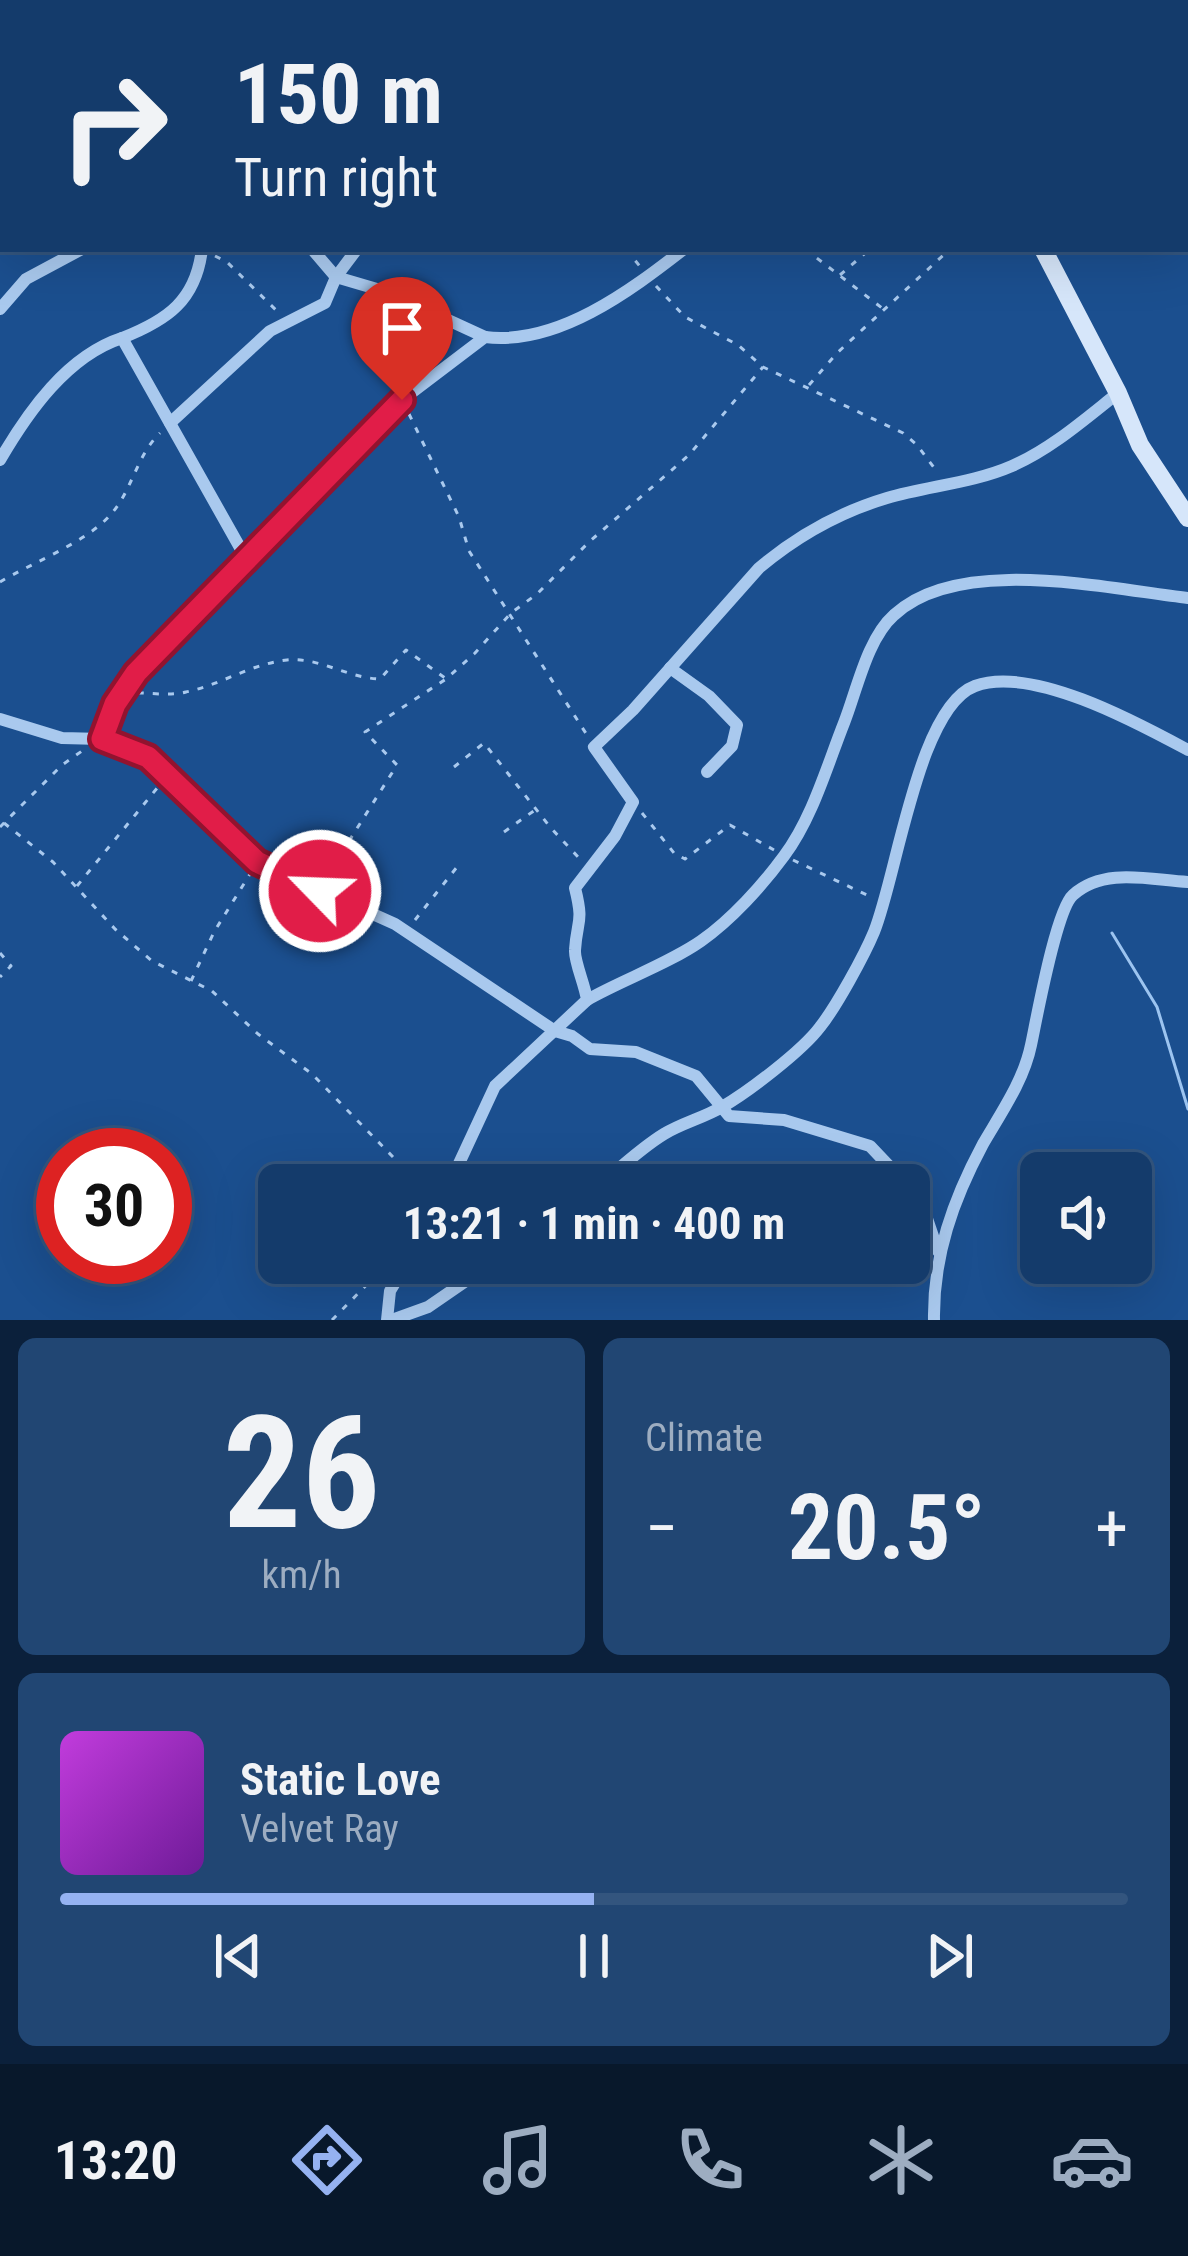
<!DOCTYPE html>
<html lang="en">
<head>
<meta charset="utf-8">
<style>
  body { margin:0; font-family:"Roboto Condensed",sans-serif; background:#214673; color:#f1f3f6; height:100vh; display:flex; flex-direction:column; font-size:45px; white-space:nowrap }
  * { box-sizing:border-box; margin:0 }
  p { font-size:39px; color:#9dadc1 }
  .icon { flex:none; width:66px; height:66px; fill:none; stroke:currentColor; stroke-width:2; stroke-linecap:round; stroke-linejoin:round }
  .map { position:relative; height:1320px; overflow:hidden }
  .details { display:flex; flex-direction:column; gap:18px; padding:18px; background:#0b203b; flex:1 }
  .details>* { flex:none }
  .top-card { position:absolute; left:0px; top:0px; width:1188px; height:252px; box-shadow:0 12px 48px #0002,0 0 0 3px #33557e; background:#143b6b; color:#f1f3f6; overflow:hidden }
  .controls { position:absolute; left:1020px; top:1152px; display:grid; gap:24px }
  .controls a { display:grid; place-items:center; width:132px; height:132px; border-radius:18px; background:#143b6b; box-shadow:0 12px 48px #0002,0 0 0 3px #33557e; font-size:60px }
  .speed { position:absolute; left:36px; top:1128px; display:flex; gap:24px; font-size:60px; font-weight:700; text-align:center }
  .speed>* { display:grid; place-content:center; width:156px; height:156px; border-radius:50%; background:#143b6b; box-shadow:0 12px 48px #0002,0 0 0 3px #33557e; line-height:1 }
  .speed .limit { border:18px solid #d22; background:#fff; color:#111 }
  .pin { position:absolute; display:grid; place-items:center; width:102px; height:102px; color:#fff; margin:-123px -51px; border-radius:50% 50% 50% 0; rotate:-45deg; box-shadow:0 0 12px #0007 }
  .pin .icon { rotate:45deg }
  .me { position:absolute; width:132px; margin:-66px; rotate:294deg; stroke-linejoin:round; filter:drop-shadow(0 0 9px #0008) }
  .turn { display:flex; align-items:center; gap:42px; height:252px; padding:0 36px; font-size:54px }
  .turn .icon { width:156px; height:156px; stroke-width:2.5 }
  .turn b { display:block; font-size:84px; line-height:102px }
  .big { font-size:90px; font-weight:700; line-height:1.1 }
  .details .tile { flex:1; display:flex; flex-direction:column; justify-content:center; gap:18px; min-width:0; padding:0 42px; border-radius:18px; background:#214673 }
  .details .dial { align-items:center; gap:0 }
  .dial b { font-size:156px; line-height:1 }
  .song { display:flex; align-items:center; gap:36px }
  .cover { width:144px; height:144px; border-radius:18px; background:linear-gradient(135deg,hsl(290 70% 55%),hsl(280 70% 35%)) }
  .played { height:12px; border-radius:6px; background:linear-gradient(90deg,#95b2f1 50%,#33557e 50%) }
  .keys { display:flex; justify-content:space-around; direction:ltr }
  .heat { display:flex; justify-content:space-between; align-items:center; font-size:66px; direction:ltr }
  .details .tiles { flex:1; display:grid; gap:18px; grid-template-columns:1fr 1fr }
  .tile:last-child { grid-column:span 2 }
  .trip { position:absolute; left:258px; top:1164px; width:672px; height:120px; border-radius:18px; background:#143b6b; box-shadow:0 12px 48px #0002,0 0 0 3px #33557e; font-weight:700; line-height:120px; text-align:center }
  .menu { display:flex; height:192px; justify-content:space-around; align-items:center; background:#08182b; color:#9dadc1 }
  .menu .icon { width:84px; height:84px }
  .menu .active { color:#95b2f1 }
  .menu b { font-size:54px; color:#f1f3f6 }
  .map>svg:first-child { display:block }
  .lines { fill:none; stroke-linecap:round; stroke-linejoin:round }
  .stream { stroke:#9cc4f0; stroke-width:3 }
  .path { stroke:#a9c9ee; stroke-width:3; stroke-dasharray:6 9; stroke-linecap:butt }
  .minor { stroke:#a9c9ee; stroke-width:12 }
  .secondary { stroke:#d6e6fa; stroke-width:18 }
  .route-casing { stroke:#92132f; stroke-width:30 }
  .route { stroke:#e11d48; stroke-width:21 }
</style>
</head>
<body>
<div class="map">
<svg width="1188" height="1320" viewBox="0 0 1188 1320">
  <rect width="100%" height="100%" fill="#1b4f8f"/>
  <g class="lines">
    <polyline class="stream" points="1112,933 1157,1007 1188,1109"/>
    <g class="path">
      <polyline points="84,0 84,3"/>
      <polyline points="89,0 100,3"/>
      <polyline points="742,0 746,3"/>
      <polyline points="1024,0 1024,3"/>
      <polyline points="149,3 150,0"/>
      <polyline points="0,56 3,56"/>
      <polyline points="626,249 642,269"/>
      <polyline points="805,249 882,308"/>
      <polyline points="215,256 227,262 279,313"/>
      <polyline points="840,275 870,249"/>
      <polyline points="656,286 685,317 738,345 763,367 903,433 917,445 938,473"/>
      <polyline points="809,385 837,353 950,249"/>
      <polyline points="409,414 459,517 469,551 587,735"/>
      <path d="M 0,582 C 33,562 88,542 112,513 C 132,490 137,455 160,433"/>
      <path d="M 138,693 C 153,693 171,696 186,692 C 221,685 250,664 287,660 C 320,657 347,678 380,679 L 406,650 L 445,678"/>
      <polyline points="454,767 484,743 550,827 579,858"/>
      <polyline points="642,813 674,853 685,859 730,825 774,850"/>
      <polyline points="4,823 53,862 115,929 152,961 212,991 258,1034 312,1074 395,1159 412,1185"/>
      <polyline points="0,827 62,765 82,751"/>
      <polyline points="504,832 535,810"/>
      <polyline points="793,860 871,897"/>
      <polyline points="325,879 397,765 365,732 446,679 475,653 511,613 537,594 589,542 689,455 763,367"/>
      <polyline points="77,886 158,787"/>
      <polyline points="415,920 457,867"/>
      <polyline points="0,953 11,966 0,977"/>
      <polyline points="191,981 214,932 250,874"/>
      <polyline points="332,1320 388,1263"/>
    </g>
    <g class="minor">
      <polyline points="399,0 402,3"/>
      <polyline points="300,3 301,0"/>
      <polyline points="527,3 529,0"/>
      <polyline points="0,205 3,207"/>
      <polyline points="312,249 336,277 387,292 485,337"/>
      <polyline points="0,309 26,279 82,249"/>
      <path d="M 122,338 C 168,320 196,300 202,249"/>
      <polyline points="170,423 270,331 325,303 336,277 357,249"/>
      <path d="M 0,460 C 28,412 67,356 122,338 L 247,560"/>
      <polyline points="670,668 709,696 737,725 732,746 707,772"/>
      <polyline points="0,719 62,738 102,739 148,757 257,862 395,924 555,1031 572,1036 590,1049 636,1052 696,1076 729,1116 784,1120 870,1146 907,1185"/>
      <path d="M 102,739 L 115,703 L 136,673 L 402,400 L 485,337 C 557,346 630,291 684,249"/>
      <path d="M 587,1000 C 622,980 668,964 701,941 C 731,920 762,886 784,856 C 812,819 827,766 844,723 C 857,690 867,639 894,615 C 959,554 1108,589 1188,598"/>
      <path d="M 449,1185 L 495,1086 L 587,1000 C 585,985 574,961 575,950 C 577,919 584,924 575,888 L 615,836 L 633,802 L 594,747 L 633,710 L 759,568 C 797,536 840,512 887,498 C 928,486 973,483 1012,466 C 1051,449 1085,419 1118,393"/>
      <path d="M 600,1185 C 620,1168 641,1148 664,1134 C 682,1123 703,1118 722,1107 C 748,1092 802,1051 820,1027 C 836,1007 864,956 874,932 C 897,876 918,707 975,686 C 1032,665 1138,723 1188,750"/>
      <polyline points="909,1187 922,1204 938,1251"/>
      <polyline points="387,1320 390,1291 407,1263"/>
      <polyline points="392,1320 428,1307 492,1263"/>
      <path d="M 934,1320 C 933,1256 953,1200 983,1144 C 1001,1113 1024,1080 1031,1045 C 1037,1017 1056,910 1073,895 C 1104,867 1150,880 1188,882"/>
    </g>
    <g class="secondary">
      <polyline points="900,0 902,3"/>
      <polyline points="1043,249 1118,393 1140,445 1188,518"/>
    </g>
  </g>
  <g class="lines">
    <g class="route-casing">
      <polyline id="route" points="320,891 257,862 148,757 102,739 115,704 136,673 402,400"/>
    </g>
    <use href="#route" class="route"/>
  </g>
</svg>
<div class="controls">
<a><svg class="icon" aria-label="sound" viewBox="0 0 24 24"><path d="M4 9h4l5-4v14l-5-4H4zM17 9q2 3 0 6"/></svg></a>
</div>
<div class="speed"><div class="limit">30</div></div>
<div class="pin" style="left:402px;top:400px;background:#d93025"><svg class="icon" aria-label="arrive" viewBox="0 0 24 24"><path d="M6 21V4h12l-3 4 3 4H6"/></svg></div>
<svg class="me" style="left:320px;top:891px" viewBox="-20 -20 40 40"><circle r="17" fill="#e11d48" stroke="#fff" stroke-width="3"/><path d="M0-11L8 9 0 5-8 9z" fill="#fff"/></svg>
<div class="trip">13:21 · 1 min · 400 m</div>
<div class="top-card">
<div class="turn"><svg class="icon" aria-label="right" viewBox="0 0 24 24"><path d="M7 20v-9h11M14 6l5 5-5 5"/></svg><div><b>150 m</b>Turn right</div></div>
</div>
</div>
<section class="details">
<div class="tiles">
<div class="tile dial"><b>26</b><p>km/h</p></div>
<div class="tile"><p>Climate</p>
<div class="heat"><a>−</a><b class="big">20.5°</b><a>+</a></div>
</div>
<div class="tile">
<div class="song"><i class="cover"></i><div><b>Static Love</b><p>Velvet Ray</p></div></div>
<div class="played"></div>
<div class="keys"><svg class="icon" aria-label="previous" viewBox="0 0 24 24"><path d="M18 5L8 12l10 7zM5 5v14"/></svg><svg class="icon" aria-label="pause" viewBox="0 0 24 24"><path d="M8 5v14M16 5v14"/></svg><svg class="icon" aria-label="next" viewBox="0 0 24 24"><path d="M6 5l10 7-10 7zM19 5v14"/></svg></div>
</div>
</div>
</section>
<nav class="menu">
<b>13:20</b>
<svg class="icon active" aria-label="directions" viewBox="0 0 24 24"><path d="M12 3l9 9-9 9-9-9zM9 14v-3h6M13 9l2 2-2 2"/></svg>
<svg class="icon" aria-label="music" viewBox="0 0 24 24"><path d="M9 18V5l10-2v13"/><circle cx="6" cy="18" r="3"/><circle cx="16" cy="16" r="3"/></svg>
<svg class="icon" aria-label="phone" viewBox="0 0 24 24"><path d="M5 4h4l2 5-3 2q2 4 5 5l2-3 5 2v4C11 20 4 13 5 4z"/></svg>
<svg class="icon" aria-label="climate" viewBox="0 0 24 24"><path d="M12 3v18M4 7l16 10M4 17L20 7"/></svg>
<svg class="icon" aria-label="car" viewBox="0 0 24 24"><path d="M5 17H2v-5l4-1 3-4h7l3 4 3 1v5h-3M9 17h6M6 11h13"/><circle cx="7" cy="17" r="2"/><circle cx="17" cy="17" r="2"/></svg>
</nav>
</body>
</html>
